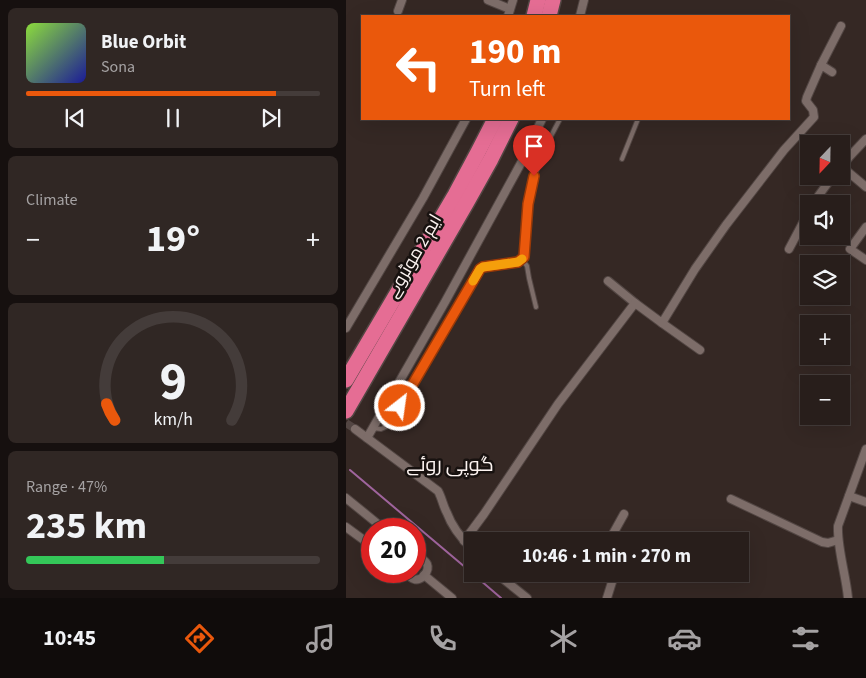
<!DOCTYPE html>
<html lang="en">
<head>
<meta charset="utf-8">
<style>
  body { margin:0; font-family:"Source Sans 3",Cairo,sans-serif; background:#302724; color:#f1f3f6; height:100vh; display:flex; flex-direction:column; font-size:19px; white-space:nowrap }
  * { box-sizing:border-box; margin:0 }
  p { font-size:16px; color:#a5a2a3 }
  .icon { flex:none; width:28px; height:28px; fill:none; stroke:currentColor; stroke-width:2; stroke-linecap:round; stroke-linejoin:round }
  .map { position:relative; flex:1; overflow:hidden }
  .details { display:flex; flex-direction:column; gap:8px; padding:8px; background:#16100f; width:346px }
  .details>* { flex:none }
  .banner { position:absolute; left:15px; top:15px; width:429px; height:105px; border-radius:0px; box-shadow:0 5px 20px #0002,0 0 0 1px #443c3a; background:#ea580c; color:#fff; overflow:hidden }
  .needle { width:32px; rotate:202deg }
  .controls { position:absolute; left:454px; top:135px; display:grid; gap:10px }
  .controls a { display:grid; place-items:center; width:50px; height:50px; border-radius:0px; background:#281e1b; box-shadow:0 5px 20px #0002,0 0 0 1px #443c3a; font-size:25px }
  .speed { position:absolute; left:15px; top:518px; display:flex; gap:10px; font-size:25px; font-weight:700; text-align:center }
  .speed>* { display:grid; place-content:center; width:65px; height:65px; border-radius:50%; background:#281e1b; box-shadow:0 5px 20px #0002,0 0 0 1px #443c3a; line-height:1 }
  .speed .limit { border:8px solid #d22; background:#fff; color:#111 }
  .pin { position:absolute; display:grid; place-items:center; width:42px; height:42px; color:#fff; margin:-51px -21px; border-radius:50% 50% 50% 0; rotate:-45deg; box-shadow:0 0 5px #0007 }
  .pin .icon { rotate:45deg }
  .me { position:absolute; width:55px; margin:-28px; rotate:30deg; stroke-linejoin:round; filter:drop-shadow(0 0 4px #0008) }
  .turn { display:flex; align-items:center; gap:18px; height:105px; padding:0 25px; font-size:22px }
  .turn .icon { width:65px; height:65px; stroke-width:2.5 }
  .turn b { display:block; font-size:35px; line-height:42px }
  .big { font-size:38px; font-weight:700; line-height:1.1 }
  .details .tile { flex:1; display:flex; flex-direction:column; justify-content:center; gap:8px; min-width:0; padding:0 18px; border-radius:8px; background:#302724 }
  .details .dial { align-items:center; gap:0 }
  .dial svg { height:130px; overflow:visible; fill:none; stroke:#443c3a; stroke-width:7; stroke-linecap:round; text-anchor:middle }
  .dial text { fill:#f1f3f6; stroke:none }
  .song { display:flex; align-items:center; gap:15px }
  .cover { width:60px; height:60px; border-radius:8px; background:linear-gradient(135deg,hsl(90 70% 55%),hsl(240 70% 35%)) }
  .played { height:5px; border-radius:2px; background:linear-gradient(90deg,#ea580c 85%,#443c3a 85%) }
  .keys { display:flex; justify-content:space-around; direction:ltr }
  .heat { display:flex; justify-content:space-between; align-items:center; font-size:28px; direction:ltr }
  .charge { height:8px; border-radius:4px; background:linear-gradient(90deg,#34c759 47%,#443c3a 0) }
  .trip { position:absolute; left:118px; top:532px; width:285px; height:50px; border-radius:0px; background:#281e1b; box-shadow:0 5px 20px #0002,0 0 0 1px #443c3a; font-weight:700; line-height:50px; text-align:center }
  .menu { display:flex; height:80px; justify-content:space-around; align-items:center; background:#100c0b; color:#a5a2a3 }
  .menu .icon { width:35px; height:35px }
  .menu .on { color:#ea580c }
  .menu b { font-size:22px; color:#f1f3f6 }
  main { display:flex; flex:1; min-height:0 }
  .map>svg:first-child { display:block }
  .lines { fill:none; stroke-linecap:round; stroke-linejoin:round }
  .stream { stroke:#9f649d; stroke-width:2 }
  .minor-tunnel { stroke:#534643; stroke-width:8; stroke-dasharray:8 4; stroke-linecap:butt }
  .service-casing { stroke:#524643; stroke-width:6 }
  .minor-casing { stroke:#524643; stroke-width:10 }
  .motorway-casing { stroke:#524643; stroke-width:18 }
  .service { stroke:#7d6d69; stroke-width:4 }
  .minor { stroke:#7d6d69; stroke-width:8 }
  .motorway { stroke:#e56d94; stroke-width:15 }
  .route-casing { stroke:#983908; stroke-width:12 }
  .route { stroke:#ea580c; stroke-width:9 }
  .slow { stroke:#f59e0b; stroke-width:9 }
  .labels { text-anchor:middle; dominant-baseline:central; stroke-width:5; stroke-linejoin:round; paint-order:stroke }
  .street-label { font-size:18px; fill:#fcf3f0; stroke:#181210 }
  .quarter-label { font-size:20px; fill:#fcf3f0; stroke:#181210 }
</style>
</head>
<body>
<main>
<section class="details">
<div class="tile">
<div class="song"><i class="cover"></i><div><b>Blue Orbit</b><p>Sona</p></div></div>
<div class="played"></div>
<div class="keys"><svg class="icon" aria-label="previous" viewBox="0 0 24 24"><path d="M18 5L8 12l10 7zM5 5v14"/></svg><svg class="icon" aria-label="pause" viewBox="0 0 24 24"><path d="M8 5v14M16 5v14"/></svg><svg class="icon" aria-label="next" viewBox="0 0 24 24"><path d="M6 5l10 7-10 7zM19 5v14"/></svg></div>
</div>
<div class="tile"><p>Climate</p>
<div class="heat"><a>−</a><b class="big">19°</b><a>+</a></div>
</div>
<div class="tile dial"><svg viewBox="0 0 100 80">
<path d="M14 69A42 42 0 1 1 86 69"/>
<path d="M14 69A42 42 0 0 1 9 59" stroke="#ea580c"/>
<text x="50" y="56" font-size="32" font-weight="700">9</text>
<text x="50" y="72" font-size="11">km/h</text>
</svg></div>
<div class="tile"><p>Range · 47%</p><b class="big">235 km</b><div class="charge"></div></div>
</section>
<div class="map">
<svg width="520" height="598" viewBox="0 0 520 598">
  <rect width="100%" height="100%" fill="#352824"/>
  <g class="lines">
    <g class="stream">
      <polyline points="4,470 126,573"/>
      <polyline points="127,574 155,598"/>
    </g>
    <polyline class="minor-tunnel" points="0,423 9,429"/>
    <g class="service-casing">
      <g id="service">
        <polyline points="276,159 292,119"/>
        <polyline points="176,259 179,252 180,220 185,187 197,151 214,119"/>
        <polyline points="27,428 35,429 42,426 134,269 137,267 172,262 176,259 181,266 183,278 190,307"/>
      </g>
    </g>
    <g class="minor-casing">
      <g id="minor">
        <polyline points="142,0 164,9"/>
        <polyline points="52,11 56,0"/>
        <polyline points="162,16 167,0"/>
        <polyline points="234,16 238,0"/>
        <polyline points="475,65 495,26"/>
        <polyline points="495,166 520,187"/>
        <polyline points="495,167 504,156 520,139"/>
        <polyline points="468,204 473,195 487,176"/>
        <polyline points="520,227 504,249 520,260"/>
        <polyline points="443,249 462,213"/>
        <polyline points="262,281 289,303"/>
        <polyline points="316,323 354,350"/>
        <polyline points="0,328 77,198 120,119"/>
        <path d="M 9,429 L 92,491 C 96,498 97,506 101,513 C 106,527 116,539 126,549"/>
        <polyline points="21,438 99,302 175,163 196,119"/>
        <polyline points="503,496 520,502"/>
        <polyline points="0,498 38,529"/>
        <polyline points="385,499 476,542 482,543 492,540"/>
        <polyline points="0,527 26,546"/>
        <polyline points="118,541 138,514 212,404 289,303 316,323 349,269 380,225 438,150 468,117 467,110 460,101 461,97 475,65 486,72"/>
        <polyline points="263,541 278,514"/>
        <path d="M 58,571 C 61,574 64,578 68,579 C 75,582 84,571 81,564 C 79,560 72,556 69,553"/>
        <polyline points="151,574 181,598"/>
        <polyline points="78,575 106,598"/>
        <polyline points="261,598 266,582 265,574"/>
        <path d="M 502,598 C 500,575 491,548 492,526 L 520,449"/>
      </g>
    </g>
    <g class="motorway-casing">
      <g id="motorway">
        <polyline points="188,16 192,0"/>
        <polyline points="203,16 207,0"/>
        <polyline points="0,380 109,195 132,152 149,119"/>
        <polyline points="0,411 121,202 145,159 165,119"/>
      </g>
    </g>
    <use href="#service" class="service"/>
    <use href="#minor" class="minor"/>
    <use href="#motorway" class="motorway"/>
  </g>
  <g class="lines">
    <g class="route-casing">
      <polyline id="route" points="54,406 134,269 137,267 172,262 178,257 182,204 188,176"/>
    </g>
    <use href="#route" class="route"/>
    <polyline class="slow" points="127,281 134,269 137,267 172,262 176,259"/>
  </g>
  <g class="labels">
    <g class="street-label">
      <text transform="translate(68 256) rotate(-60)">ایم 2 موٹروے</text>
    </g>
    <g class="quarter-label">
      <text x="104" y="465">گوپی روئے</text>
    </g>
  </g>
</svg>
<div class="controls">
<a><svg class="needle" viewBox="-14 -14 28 28"><path d="M0-13l5 13h-10z" fill="#e53935"/><path d="M0 13l5-13h-10z" fill="#a5a2a3"/></svg></a>
<a><svg class="icon" aria-label="sound" viewBox="0 0 24 24"><path d="M4 9h4l5-4v14l-5-4H4zM17 9q2 3 0 6"/></svg></a>
<a><svg class="icon" aria-label="layers" viewBox="0 0 24 24"><path d="M12 4l9 5-9 5-9-5zM3 14l9 5 9-5"/></svg></a>
<a>+</a>
<a>−</a>
</div>
<div class="speed"><div class="limit">20</div></div>
<div class="pin" style="left:188px;top:176px;background:#d93025"><svg class="icon" aria-label="arrive" viewBox="0 0 24 24"><path d="M6 21V4h12l-3 4 3 4H6"/></svg></div>
<svg class="me" style="left:54px;top:406px" viewBox="-20 -20 40 40"><circle r="17" fill="#ea580c" stroke="#fff" stroke-width="3"/><path d="M0-11L8 9 0 5-8 9z" fill="#fff"/></svg>
<div class="trip">10:46 · 1 min · 270 m</div>
<div class="banner">
<div class="turn"><svg class="icon" aria-label="left" viewBox="0 0 24 24"><path d="M17 20v-9H6M10 6l-5 5 5 5"/></svg><div><b>190 m</b>Turn left</div></div>
</div>
</div>
</main>
<nav class="menu">
<b>10:45</b>
<svg class="icon on" aria-label="directions" viewBox="0 0 24 24"><path d="M12 3l9 9-9 9-9-9zM9 14v-3h6M13 9l2 2-2 2"/></svg>
<svg class="icon" aria-label="music" viewBox="0 0 24 24"><path d="M9 18V5l10-2v13"/><circle cx="6" cy="18" r="3"/><circle cx="16" cy="16" r="3"/></svg>
<svg class="icon" aria-label="phone" viewBox="0 0 24 24"><path d="M5 4h4l2 5-3 2q2 4 5 5l2-3 5 2v4C11 20 4 13 5 4z"/></svg>
<svg class="icon" aria-label="climate" viewBox="0 0 24 24"><path d="M12 3v18M4 7l16 10M4 17L20 7"/></svg>
<svg class="icon" aria-label="car" viewBox="0 0 24 24"><path d="M5 17H2v-5l4-1 3-4h7l3 4 3 1v5h-3M9 17h6M6 11h13"/><circle cx="7" cy="17" r="2"/><circle cx="17" cy="17" r="2"/></svg>
<svg class="icon" aria-label="filters" viewBox="0 0 24 24"><path d="M4 7h16M4 17h16"/><circle cx="9" cy="7" r="2"/><circle cx="15" cy="17" r="2"/></svg>
</nav>
</body>
</html>
